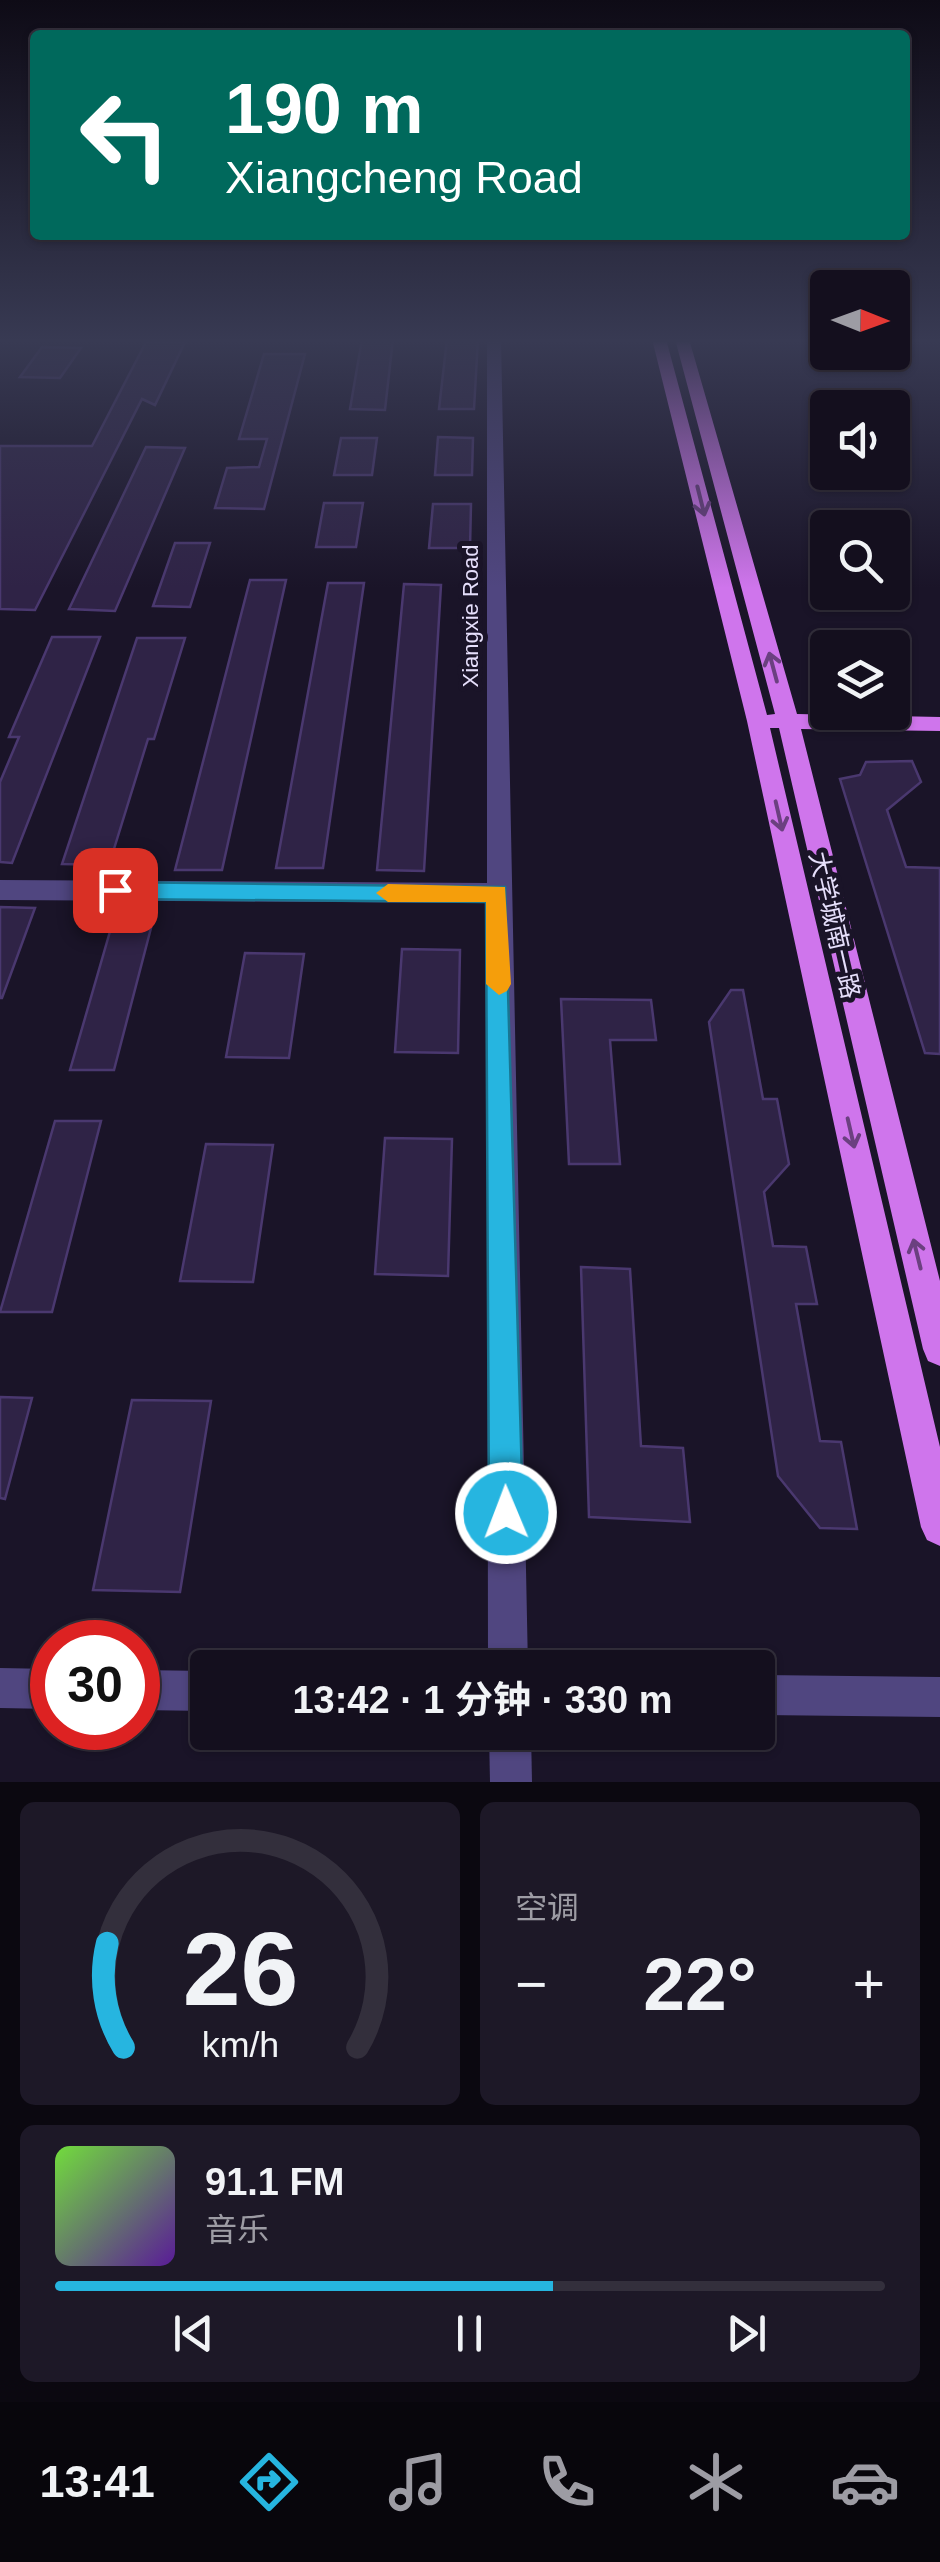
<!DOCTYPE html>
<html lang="zh">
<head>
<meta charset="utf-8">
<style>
  body { margin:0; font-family:Helvetica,"Noto Sans SC",sans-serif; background:#1d1827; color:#f1f3f6; height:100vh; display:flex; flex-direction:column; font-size:38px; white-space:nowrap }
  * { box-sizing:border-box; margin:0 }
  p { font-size:32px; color:#9d9ca4 }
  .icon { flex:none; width:55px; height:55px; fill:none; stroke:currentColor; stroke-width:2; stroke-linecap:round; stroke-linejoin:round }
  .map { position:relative; height:1782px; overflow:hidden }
  .sheet { display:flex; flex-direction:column; gap:20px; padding:20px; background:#0b0810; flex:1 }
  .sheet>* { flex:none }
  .banner { position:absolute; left:30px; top:30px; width:880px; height:210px; border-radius:10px; box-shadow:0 2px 8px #0004,0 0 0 2px #332f3c; background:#00695c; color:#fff; overflow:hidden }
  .needle { width:65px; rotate:91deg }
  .fabs { position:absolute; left:810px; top:270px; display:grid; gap:20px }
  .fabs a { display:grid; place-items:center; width:100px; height:100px; border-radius:10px; background:#140f1e; box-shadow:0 2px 8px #0004,0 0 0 2px #332f3c; font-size:50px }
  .speed { position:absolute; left:30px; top:1620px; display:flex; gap:20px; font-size:50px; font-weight:700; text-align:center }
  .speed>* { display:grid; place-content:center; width:130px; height:130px; border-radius:50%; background:#140f1e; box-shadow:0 2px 8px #0004,0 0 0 2px #332f3c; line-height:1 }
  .speed .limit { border:15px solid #d22; background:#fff; color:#111 }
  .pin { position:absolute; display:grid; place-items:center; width:85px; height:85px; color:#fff; margin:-42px; border-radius:20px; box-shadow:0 5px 15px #0006 }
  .me { position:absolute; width:110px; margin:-55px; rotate:359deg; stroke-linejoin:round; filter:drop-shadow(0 0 8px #0008) }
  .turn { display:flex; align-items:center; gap:35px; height:210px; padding:0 30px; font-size:45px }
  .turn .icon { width:130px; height:130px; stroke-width:2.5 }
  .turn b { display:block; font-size:70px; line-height:85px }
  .big { font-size:75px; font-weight:700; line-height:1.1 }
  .sheet .card { flex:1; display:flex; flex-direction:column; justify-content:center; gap:15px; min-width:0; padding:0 35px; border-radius:15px; background:#1d1827 }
  .sheet .dial { align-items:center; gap:0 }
  .dial svg { height:260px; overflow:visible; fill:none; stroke:#332f3c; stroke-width:7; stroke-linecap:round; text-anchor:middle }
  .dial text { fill:#f1f3f6; stroke:none }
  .song { display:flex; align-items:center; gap:30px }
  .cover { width:120px; height:120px; border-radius:15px; background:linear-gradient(135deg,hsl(100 70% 55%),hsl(270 70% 35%)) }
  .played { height:10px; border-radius:5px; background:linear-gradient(90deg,#26b5e0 60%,#332f3c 60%) }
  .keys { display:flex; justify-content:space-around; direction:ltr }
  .heat { display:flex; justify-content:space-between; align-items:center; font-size:55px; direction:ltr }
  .sheet .tiles { flex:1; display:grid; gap:20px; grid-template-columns:1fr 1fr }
  .card:last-child { grid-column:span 2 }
  .trip { position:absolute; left:190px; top:1650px; width:585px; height:100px; border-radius:10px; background:#140f1e; box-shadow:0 2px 8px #0004,0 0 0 2px #332f3c; font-weight:700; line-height:100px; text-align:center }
  .tabs { display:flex; height:160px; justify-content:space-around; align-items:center; background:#08060c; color:#9d9ca4 }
  .tabs .icon { width:70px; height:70px }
  .tabs .on { color:#26b5e0 }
  .tabs b { font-size:45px; color:#f1f3f6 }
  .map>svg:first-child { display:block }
  .building { fill:#2f2346; stroke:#4a386f; stroke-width:2.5 }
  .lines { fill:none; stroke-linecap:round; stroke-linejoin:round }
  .minor { fill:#504680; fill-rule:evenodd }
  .major { fill:#cf75ec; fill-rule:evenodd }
  .oneway { stroke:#6b4080 }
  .route { fill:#26b5e0; stroke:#197692; stroke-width:2.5 }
  .slow { fill:#f59e0b }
  .labels { text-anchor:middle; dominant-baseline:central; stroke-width:10; stroke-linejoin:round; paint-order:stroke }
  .far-street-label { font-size:22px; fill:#e6dffb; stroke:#1a1428 }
  .street-label { font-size:25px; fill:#e6dffb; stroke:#1a1428 }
</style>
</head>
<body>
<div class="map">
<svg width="940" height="1782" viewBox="0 0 940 1782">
  <rect width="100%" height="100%" fill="#1a1428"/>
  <g class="building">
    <polygon points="362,339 393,339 385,410 350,409"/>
    <polygon points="447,339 478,339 474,409 439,409"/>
    <polygon points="146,342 185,342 155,405 142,399 35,610 0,609 0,446 92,446"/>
    <polygon points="42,347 81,348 60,378 20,377"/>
    <polygon points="264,354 305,354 264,509 215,508 227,468 259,467 267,439 239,439"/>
    <polygon points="438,437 473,438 472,475 435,475"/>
    <polygon points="341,438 377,438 372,475 334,475"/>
    <polygon points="146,447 185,448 115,611 69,609"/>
    <polygon points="324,503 363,503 356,547 316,547"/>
    <polygon points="433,504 471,504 470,548 429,548"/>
    <polygon points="175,543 210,543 190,607 153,606"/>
    <polygon points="250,580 286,580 222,870 175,870"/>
    <polygon points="328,583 364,583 323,868 276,868"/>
    <polygon points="404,584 441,585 424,871 377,870"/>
    <polygon points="52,637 100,637 12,863 0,862 0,782 19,737 9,737"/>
    <polygon points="137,638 185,638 154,739 148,739 109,865 62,864"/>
    <polygon points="912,761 921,782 887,810 906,867 940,868 940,1054 925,1053 840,779 860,775 866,762"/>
    <polygon points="0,907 35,908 2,998 0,998"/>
    <polygon points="111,928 151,928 114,1070 70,1070"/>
    <polygon points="402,949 460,950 458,1053 395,1052"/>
    <polygon points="245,953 304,954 289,1058 226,1057"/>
    <polygon points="731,990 743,990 763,1099 777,1099 789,1164 764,1192 773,1246 806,1247 817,1304 796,1304 820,1441 841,1442 857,1529 820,1528 778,1476 709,1022"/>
    <polygon points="561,999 651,1000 656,1040 610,1040 620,1164 569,1164"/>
    <polygon points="55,1121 101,1121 52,1312 0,1312"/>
    <polygon points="385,1138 452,1139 448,1276 375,1274"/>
    <polygon points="206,1144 273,1145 253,1282 180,1281"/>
    <polygon points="581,1267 630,1269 641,1446 683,1448 690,1522 589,1517"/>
    <polygon points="0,1397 32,1398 5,1499 0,1498"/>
    <polygon points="132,1400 211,1401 180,1592 93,1590"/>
  </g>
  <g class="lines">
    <g class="minor">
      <polygon points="487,339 501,339 528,1668 488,1668 487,903 0,900 0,880 487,883"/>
      <polygon points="0,1668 52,1669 52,1709 0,1708"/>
      <polygon points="138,1670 208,1671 208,1711 138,1710"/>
      <polygon points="758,1675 940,1677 940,1717 758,1715"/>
      <polygon points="489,1732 531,1732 532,1782 490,1782"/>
    </g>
    <polygon class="major" points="652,339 666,339 767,715 775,714 675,339 689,339 797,714 940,717 940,731 801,729 940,1281 940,1366 928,1361 923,1349 779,728 770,728 940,1447 940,1546 927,1540 921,1527 747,721"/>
  </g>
  <defs><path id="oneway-shaft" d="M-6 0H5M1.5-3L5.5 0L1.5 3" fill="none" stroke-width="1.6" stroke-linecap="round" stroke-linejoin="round" transform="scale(2.5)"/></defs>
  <g class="oneway">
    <use href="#oneway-shaft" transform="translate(701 501) rotate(76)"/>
    <use href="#oneway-shaft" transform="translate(773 667) rotate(-105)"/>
    <use href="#oneway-shaft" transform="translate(779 816) rotate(77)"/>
    <use href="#oneway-shaft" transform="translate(851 1133) rotate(77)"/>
    <use href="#oneway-shaft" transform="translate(917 1254) rotate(-104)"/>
  </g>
  <linearGradient id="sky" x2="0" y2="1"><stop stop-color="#0e0b16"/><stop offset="0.58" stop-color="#383a53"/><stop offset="1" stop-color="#383a53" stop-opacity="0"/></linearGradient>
  <rect width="940" height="588" fill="url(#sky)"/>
  <polygon class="route" points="115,882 505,887 523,1513 518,1525 506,1530 494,1525 489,1513 486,902 115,899 103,890"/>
  <polygon class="slow" points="388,884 505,887 511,984 507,991 499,995 486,984 486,902 388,902 376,893"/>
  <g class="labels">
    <g class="far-street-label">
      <text transform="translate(470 616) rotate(-90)">Xiangxie Road</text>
    </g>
    <g class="street-label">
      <text transform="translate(835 925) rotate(77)">大学城南一路</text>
    </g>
  </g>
</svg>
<div class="fabs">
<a><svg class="needle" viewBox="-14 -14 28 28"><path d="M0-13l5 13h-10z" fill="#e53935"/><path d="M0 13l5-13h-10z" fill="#9d9ca4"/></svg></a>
<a><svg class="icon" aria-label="sound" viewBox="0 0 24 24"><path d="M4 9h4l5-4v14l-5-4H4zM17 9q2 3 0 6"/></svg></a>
<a><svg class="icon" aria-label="search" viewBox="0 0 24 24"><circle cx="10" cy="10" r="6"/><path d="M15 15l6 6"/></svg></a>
<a><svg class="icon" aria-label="layers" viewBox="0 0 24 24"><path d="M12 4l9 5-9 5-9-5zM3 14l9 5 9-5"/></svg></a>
</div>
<div class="speed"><div class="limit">30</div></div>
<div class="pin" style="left:115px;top:890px;background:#d93025"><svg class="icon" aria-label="arrive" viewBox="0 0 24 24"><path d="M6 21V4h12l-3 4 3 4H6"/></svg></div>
<svg class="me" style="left:506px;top:1513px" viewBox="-20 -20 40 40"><circle r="17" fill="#26b5e0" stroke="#fff" stroke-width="3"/><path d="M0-11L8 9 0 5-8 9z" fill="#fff"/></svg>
<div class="trip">13:42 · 1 分钟 · 330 m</div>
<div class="banner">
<div class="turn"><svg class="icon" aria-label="left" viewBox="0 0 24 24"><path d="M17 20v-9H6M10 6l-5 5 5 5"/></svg><div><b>190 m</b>Xiangcheng Road</div></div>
</div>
</div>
<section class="sheet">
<div class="tiles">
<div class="card dial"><svg viewBox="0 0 100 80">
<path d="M14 69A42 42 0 1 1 86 69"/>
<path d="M14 69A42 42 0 0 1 9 37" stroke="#26b5e0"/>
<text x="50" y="56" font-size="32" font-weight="700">26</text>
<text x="50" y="72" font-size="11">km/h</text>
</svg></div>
<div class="card"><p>空调</p>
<div class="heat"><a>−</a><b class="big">22°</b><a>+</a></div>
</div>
<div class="card">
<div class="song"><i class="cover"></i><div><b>91.1 FM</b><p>音乐</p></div></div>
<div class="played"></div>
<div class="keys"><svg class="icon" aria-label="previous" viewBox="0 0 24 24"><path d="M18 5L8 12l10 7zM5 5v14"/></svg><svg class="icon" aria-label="pause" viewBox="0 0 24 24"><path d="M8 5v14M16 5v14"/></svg><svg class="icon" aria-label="next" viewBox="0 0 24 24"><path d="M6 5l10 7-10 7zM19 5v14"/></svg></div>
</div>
</div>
</section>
<nav class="tabs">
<b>13:41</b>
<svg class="icon on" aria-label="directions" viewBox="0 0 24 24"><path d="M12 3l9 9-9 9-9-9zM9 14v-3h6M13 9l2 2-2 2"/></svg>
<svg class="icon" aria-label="music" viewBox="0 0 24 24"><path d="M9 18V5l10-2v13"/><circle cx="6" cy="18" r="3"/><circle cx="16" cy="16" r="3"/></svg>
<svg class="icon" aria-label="phone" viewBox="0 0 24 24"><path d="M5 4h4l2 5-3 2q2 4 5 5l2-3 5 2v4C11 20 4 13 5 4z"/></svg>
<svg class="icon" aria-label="climate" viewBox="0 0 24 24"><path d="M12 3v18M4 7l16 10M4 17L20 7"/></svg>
<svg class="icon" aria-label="car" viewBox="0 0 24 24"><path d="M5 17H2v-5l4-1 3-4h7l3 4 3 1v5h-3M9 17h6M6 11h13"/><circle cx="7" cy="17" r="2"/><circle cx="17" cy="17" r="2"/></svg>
</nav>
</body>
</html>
